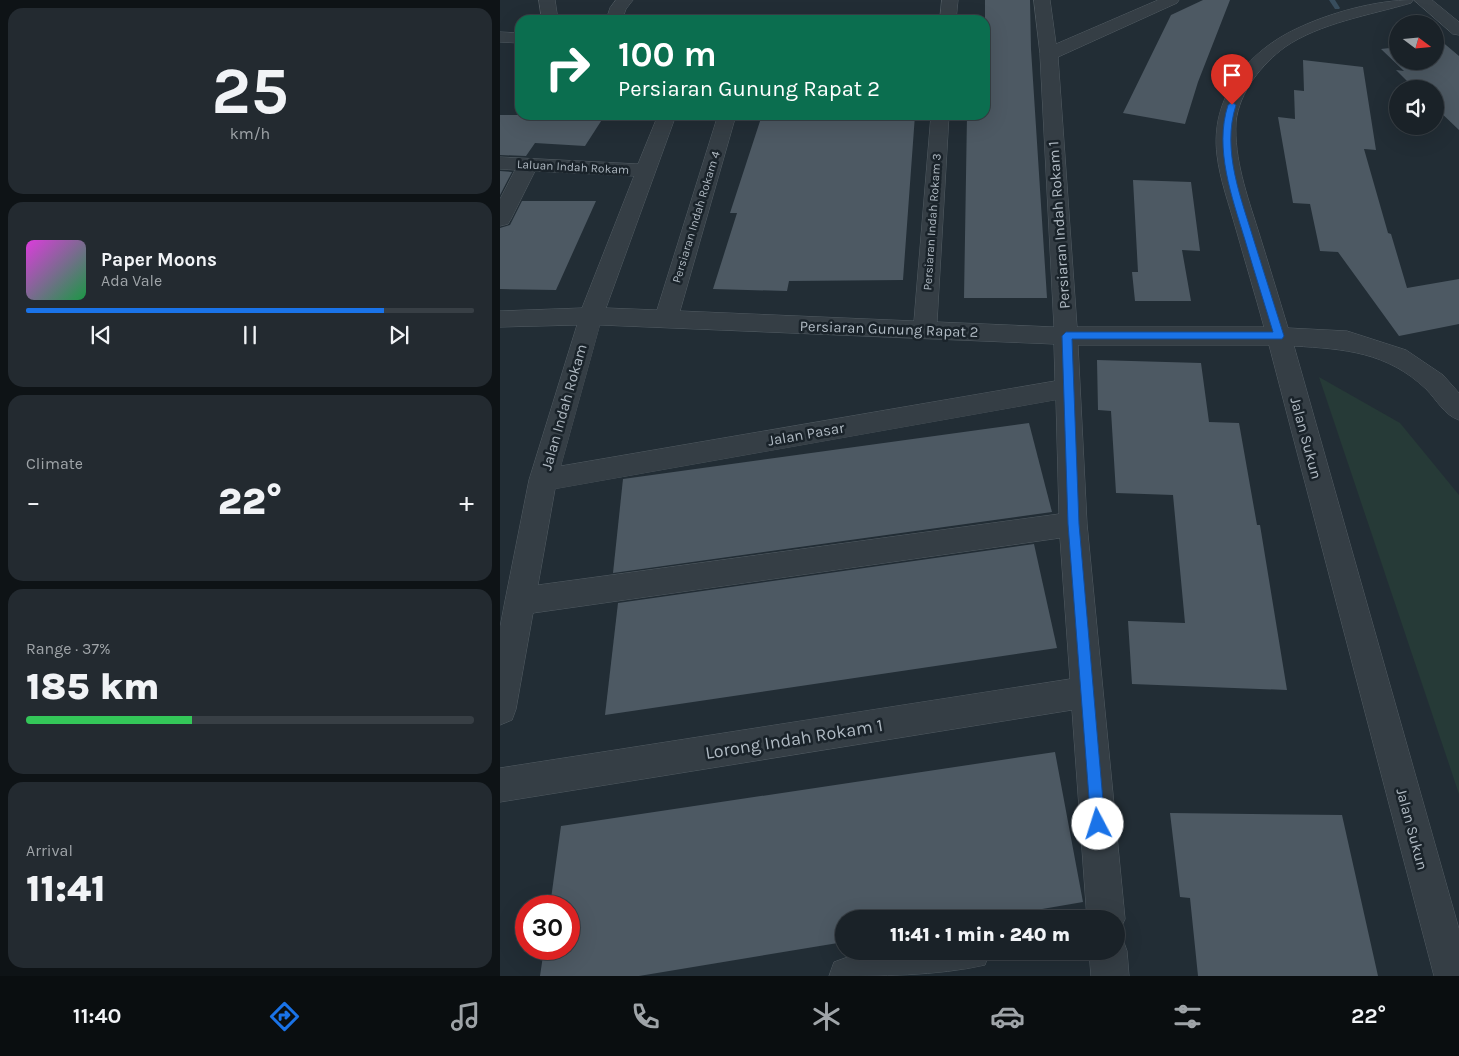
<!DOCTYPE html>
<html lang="en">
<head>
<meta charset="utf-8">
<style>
  body { margin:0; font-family:Karla,sans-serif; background:#232a30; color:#f1f3f6; height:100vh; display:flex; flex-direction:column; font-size:19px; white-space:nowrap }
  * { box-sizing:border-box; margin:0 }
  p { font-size:16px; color:#9fa4a8 }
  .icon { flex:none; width:28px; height:28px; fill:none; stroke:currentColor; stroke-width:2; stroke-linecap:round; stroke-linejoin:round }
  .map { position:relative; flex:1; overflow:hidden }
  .drawer { display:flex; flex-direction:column; gap:8px; padding:8px; background:#0e1316; width:500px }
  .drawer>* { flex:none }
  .top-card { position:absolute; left:15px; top:15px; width:475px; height:105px; border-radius:15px; box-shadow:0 5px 20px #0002,0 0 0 1px #383f45; background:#0b6e4f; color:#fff; overflow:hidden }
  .needle { width:32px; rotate:106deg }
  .tools { position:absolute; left:889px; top:15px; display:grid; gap:10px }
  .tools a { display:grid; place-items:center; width:55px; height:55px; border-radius:50%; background:#1a2228; box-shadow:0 5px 20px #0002,0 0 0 1px #383f45; font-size:25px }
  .speed { position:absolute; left:15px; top:895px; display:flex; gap:10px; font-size:25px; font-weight:700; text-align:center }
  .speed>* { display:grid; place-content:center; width:65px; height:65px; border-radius:50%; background:#1a2228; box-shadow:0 5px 20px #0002,0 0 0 1px #383f45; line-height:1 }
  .speed .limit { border:8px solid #d22; background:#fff; color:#111 }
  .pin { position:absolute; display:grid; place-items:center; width:42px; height:42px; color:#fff; margin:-51px -21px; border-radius:50% 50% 50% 0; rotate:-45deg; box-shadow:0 0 5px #0007 }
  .pin .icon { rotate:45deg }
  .me { position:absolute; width:55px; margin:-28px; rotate:355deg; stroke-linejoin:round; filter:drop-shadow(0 0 4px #0008) }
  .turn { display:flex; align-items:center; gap:18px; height:105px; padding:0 20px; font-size:22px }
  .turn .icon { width:65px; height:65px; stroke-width:2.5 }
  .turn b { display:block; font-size:35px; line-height:42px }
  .big { font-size:38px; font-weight:800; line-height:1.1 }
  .drawer .widget { flex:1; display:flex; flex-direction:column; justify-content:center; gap:8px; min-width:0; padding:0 18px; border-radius:15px; background:#232a30 }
  .drawer .dial { align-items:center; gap:0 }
  .dial b { font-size:65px; line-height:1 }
  .song { display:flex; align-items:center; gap:15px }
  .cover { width:60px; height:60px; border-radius:8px; background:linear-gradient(135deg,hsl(300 70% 55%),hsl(140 70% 35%)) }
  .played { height:5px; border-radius:2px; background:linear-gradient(90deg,#1a73e8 80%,#383f45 80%) }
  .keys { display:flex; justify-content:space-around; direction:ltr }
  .heat { display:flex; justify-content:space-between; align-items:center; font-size:28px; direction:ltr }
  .charge { height:8px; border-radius:4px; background:linear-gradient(90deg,#34c759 37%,#383f45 0) }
  .trip { position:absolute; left:335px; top:910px; width:290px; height:50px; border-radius:25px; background:#1a2228; box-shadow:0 5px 20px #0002,0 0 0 1px #383f45; font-weight:800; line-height:50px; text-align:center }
  .dock { display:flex; height:80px; justify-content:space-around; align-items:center; background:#0a0e10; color:#9fa4a8 }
  .dock .icon { width:35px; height:35px }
  .dock .current { color:#1a73e8 }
  .dock b { font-size:22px; color:#f1f3f6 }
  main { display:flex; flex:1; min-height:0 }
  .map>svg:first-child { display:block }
  .green { fill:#263a37 }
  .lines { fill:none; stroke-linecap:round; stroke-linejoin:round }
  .stream { fill:#384d5d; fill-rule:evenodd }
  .building { fill:#4d5963 }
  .minor-casing { stroke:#525c63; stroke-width:1 }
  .minor { fill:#353e45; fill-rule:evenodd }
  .route { fill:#1a73e8; stroke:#114b97 }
  .labels { text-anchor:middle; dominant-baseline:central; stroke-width:5; stroke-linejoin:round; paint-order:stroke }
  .far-street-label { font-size:12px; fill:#afb9c2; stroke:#1a232a }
  .street-label { font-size:15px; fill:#afb9c2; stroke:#1a232a }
  .near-street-label { font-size:18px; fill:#afb9c2; stroke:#1a232a }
</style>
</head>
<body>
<main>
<section class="drawer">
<div class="widget dial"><b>25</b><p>km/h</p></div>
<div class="widget">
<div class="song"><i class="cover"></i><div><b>Paper Moons</b><p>Ada Vale</p></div></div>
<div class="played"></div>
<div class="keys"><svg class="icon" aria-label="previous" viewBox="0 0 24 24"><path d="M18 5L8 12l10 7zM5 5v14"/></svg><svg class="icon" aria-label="pause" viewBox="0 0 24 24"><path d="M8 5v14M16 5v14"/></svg><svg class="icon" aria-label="next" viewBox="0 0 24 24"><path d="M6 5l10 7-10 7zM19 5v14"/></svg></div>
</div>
<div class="widget"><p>Climate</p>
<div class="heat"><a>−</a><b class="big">22°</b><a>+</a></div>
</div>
<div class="widget"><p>Range · 37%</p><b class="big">185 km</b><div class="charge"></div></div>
<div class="widget"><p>Arrival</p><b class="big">11:41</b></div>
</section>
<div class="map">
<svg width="959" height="976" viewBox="0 0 959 976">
  <rect width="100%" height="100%" fill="#222d35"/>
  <polygon class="green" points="819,377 900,423 959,495 959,794"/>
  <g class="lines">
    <polygon class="stream" points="829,0 835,0 840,8 839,9 835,9"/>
  </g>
  <g class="building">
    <polygon points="485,0 530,0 531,49 547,298 464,298 467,115 485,115"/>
    <polygon points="703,0 730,0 698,82 685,124 623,113 671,15"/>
    <polygon points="935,40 940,40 959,56 959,130 935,107 935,89 915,89 896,70 904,71 881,49 898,47 898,61 935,61"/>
    <polygon points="803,60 863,67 876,150 864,149 888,233 891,234 907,288 959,279 959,324 899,336 838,252 820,251 810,204 793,203 778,117 795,119 794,90 804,91"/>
    <polygon points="0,115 105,115 85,146 35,143 26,156 0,155"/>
    <polygon points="262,115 415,115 403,280 289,281 287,291 213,289 237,213 230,213"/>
    <polygon points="0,171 12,172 0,195"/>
    <polygon points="633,180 691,182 700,251 682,250 691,301 635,301 632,272 638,272"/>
    <polygon points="22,201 96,201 56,290 0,289 0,228 10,225"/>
    <polygon points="597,360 701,363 709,422 739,423 757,525 760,525 787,690 632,684 628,621 685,623 673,495 616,493 611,411 598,410"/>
    <polygon points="529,423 552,512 113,573 123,479"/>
    <polygon points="534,544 557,648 105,715 118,603"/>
    <polygon points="555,752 583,902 485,919 344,919 344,942 139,976 40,976 44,949 69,949 69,906 50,906 61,826"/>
    <polygon points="670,813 842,815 878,976 698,976 690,898 680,897"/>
  </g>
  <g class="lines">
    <g class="minor-casing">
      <g id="minor">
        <polygon points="39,0 55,0 58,20 42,20"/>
        <polygon points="116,0 133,0 126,9 122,20 106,20 110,8"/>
        <polygon points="442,0 458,0 456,20 440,20"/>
        <path d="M 534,0 L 550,0 L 556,44 L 658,0 L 679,0 L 677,3 L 558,57 L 577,327 L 764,327 C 755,294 745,261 736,229 C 729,204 720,180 717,155 C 710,98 747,52 796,29 C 829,13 876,0 913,0 L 911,3 C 870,15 820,23 785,47 C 762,64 739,92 736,122 C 734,159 747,195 758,230 C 768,262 778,295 788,328 L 847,331 L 906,350 L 943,375 L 959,393 L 959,420 C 944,415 937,400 926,389 C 887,352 845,349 794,346 L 959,929 L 959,976 L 934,976 L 769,345 L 578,345 L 587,524 L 625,919 L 619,932 L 616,934 L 616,919 L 587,919 L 572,710 L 0,802 L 0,768 L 570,679 L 560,538 L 33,613 L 16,709 L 12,720 L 0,725 L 0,627 L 5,601 L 29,480 L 77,325 L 0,327 L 0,311 L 82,308 L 134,176 L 35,171 L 11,219 L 8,224 L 0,226 L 0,199 L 15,170 L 0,169 L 0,157 L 138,164 L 158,115 L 176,115 L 106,308 L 157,310 L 218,115 L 236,115 L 180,311 L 414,321 L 431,115 L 449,115 L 437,322 L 554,327 L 540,54 ZM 100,325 L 554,344 L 555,381 L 61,466 ZM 556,400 L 559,514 L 38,585 L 55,489 Z"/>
        <polygon points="914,0 932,0 959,22 959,35 953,34"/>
        <polygon points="0,32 20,33 20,43 0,42"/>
        <polygon points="616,935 622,937 627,951 629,976 591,976 589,951 616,951"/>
        <path d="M 374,951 L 490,951 L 485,965 C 437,976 379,976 329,976 L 334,962 L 348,957 Z"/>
      </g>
    </g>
    <use href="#minor" class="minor"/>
  </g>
  <path class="route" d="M 732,102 L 736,105 C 721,151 742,200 755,244 C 765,275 774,305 784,336 L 782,339 L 572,339 L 579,524 L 605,824 L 603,830 L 598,832 L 593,830 L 591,824 L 568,524 L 562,336 L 566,332 L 773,332 C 764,302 754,271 745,240 C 732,197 714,149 728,105 Z"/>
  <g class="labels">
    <g class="far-street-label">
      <text transform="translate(73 167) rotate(3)">Laluan Indah Rokam</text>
      <text transform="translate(196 217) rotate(-73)">Persiaran Indah Rokam 4</text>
      <text transform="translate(432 222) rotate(-86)">Persiaran Indah Rokam 3</text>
    </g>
    <g class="street-label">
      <text transform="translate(559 225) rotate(-94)">Persiaran Indah Rokam 1</text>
      <text transform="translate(389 329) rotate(2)">Persiaran Gunung Rapat 2</text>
      <text transform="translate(64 407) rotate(-74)">Jalan Indah Rokam</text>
      <text transform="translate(306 434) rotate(-10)">Jalan Pasar</text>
      <text transform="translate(806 438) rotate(75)">Jalan Sukun</text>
      <text transform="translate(912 829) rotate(75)">Jalan Sukun</text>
    </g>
    <g class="near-street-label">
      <text transform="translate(294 739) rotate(-9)">Lorong Indah Rokam 1</text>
    </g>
  </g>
</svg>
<div class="tools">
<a><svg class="needle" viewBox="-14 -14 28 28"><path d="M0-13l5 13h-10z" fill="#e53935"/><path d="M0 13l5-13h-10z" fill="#9fa4a8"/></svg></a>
<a><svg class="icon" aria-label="sound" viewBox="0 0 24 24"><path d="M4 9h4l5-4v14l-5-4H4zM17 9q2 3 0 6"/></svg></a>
</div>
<div class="speed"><div class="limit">30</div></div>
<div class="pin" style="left:732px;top:105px;background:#d93025"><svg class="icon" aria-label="arrive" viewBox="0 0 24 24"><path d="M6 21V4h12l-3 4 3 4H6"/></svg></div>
<svg class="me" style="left:598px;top:824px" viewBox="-20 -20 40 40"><circle r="19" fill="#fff"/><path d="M0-13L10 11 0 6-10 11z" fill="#1a73e8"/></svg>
<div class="trip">11:41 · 1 min · 240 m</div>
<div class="top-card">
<div class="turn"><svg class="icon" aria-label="right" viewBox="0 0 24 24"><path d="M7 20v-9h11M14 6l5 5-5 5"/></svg><div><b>100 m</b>Persiaran Gunung Rapat 2</div></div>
</div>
</div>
</main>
<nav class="dock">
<b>11:40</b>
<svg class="icon current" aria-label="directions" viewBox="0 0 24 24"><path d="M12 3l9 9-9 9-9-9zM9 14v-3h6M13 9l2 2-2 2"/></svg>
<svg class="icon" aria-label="music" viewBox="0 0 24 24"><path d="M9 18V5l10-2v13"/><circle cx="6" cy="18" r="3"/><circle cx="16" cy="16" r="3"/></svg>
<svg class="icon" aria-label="phone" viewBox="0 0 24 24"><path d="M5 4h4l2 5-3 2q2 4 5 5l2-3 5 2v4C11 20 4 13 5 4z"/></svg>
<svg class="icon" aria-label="climate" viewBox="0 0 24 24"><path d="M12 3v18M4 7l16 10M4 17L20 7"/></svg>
<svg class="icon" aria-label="car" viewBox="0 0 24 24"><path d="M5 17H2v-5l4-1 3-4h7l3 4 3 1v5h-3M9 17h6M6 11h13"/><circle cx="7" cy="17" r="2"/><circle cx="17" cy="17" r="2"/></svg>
<svg class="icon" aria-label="filters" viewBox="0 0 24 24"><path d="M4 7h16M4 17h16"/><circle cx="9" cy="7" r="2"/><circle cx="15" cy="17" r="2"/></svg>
<b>22°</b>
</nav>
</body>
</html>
